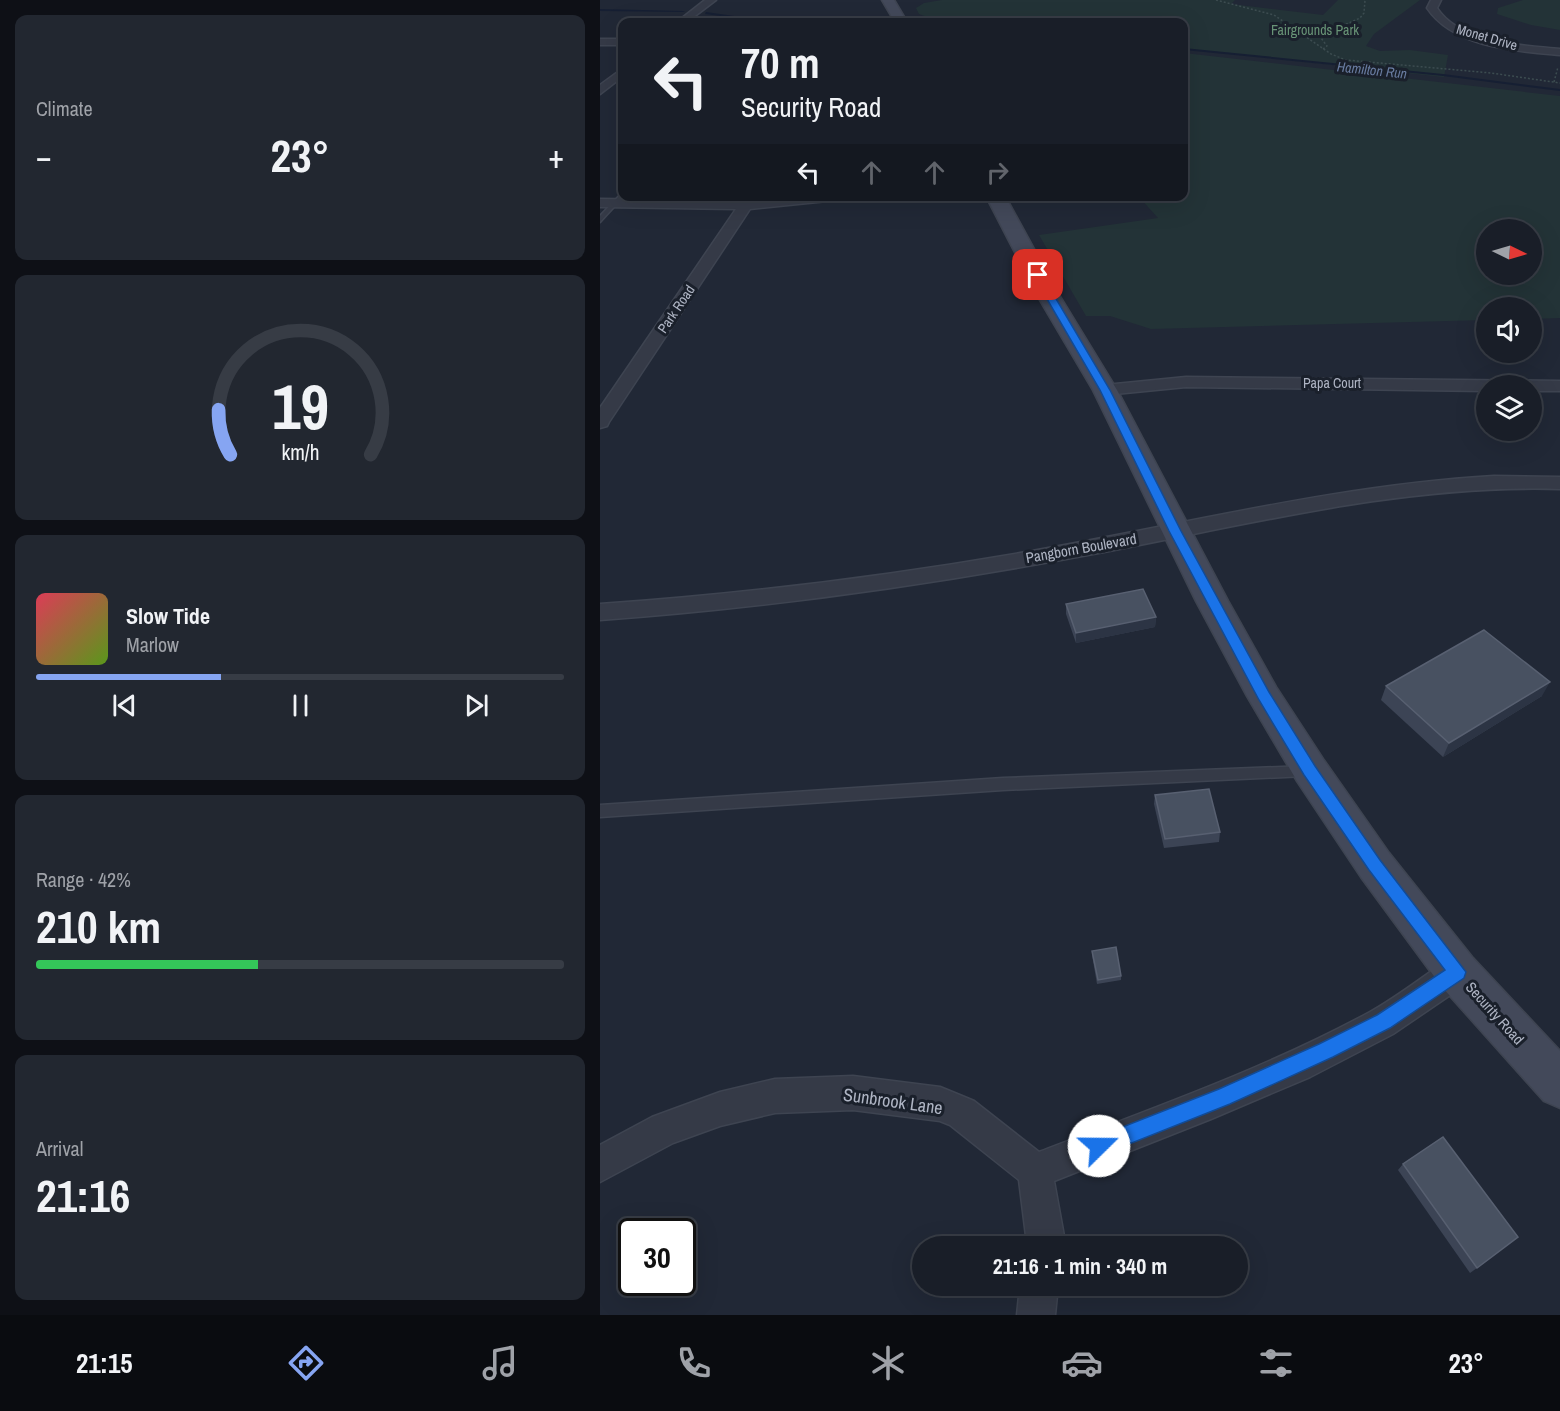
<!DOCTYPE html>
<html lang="en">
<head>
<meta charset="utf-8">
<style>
  body { margin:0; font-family:"Archivo Narrow",sans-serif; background:#222730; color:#f1f3f6; height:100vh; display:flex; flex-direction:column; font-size:22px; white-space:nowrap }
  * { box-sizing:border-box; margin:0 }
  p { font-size:20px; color:#9fa2a8 }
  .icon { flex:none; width:33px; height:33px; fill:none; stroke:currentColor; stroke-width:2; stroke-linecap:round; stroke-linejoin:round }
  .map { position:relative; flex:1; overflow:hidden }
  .side { display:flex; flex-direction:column; gap:15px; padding:15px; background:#0e1016; width:600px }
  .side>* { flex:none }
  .guide { position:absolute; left:18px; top:18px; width:570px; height:183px; border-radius:12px; box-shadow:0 6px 24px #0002,0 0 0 2px #373c45; background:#191e28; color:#f1f3f6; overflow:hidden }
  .needle { width:39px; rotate:95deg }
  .buttons { position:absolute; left:876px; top:219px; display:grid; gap:12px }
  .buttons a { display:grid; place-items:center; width:66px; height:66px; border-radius:50%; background:#191e28; box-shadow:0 6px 24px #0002,0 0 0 2px #373c45; font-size:30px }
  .speed { position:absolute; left:18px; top:1218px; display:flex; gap:12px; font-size:30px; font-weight:700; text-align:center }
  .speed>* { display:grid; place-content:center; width:78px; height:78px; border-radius:50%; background:#191e28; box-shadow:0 6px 24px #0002,0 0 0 2px #373c45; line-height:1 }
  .speed .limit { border:3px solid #111; border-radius:9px; background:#fff; color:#111 }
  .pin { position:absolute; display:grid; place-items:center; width:51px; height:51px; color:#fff; margin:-26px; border-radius:12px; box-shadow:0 3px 9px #0006 }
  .me { position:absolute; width:66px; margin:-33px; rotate:68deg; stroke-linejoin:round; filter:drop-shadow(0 0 4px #0008) }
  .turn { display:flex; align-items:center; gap:21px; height:126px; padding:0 24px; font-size:27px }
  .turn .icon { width:78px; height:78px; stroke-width:2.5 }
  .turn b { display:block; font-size:42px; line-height:51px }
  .lanes { display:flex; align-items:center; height:57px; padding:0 24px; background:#0003; justify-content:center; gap:30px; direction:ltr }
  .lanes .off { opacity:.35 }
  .big { font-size:45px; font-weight:700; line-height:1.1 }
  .side .tile { flex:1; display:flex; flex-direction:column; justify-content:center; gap:9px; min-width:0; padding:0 21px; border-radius:12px; background:#222730 }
  .side .dial { align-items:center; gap:0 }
  .dial svg { height:156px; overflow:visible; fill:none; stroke:#373c45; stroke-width:7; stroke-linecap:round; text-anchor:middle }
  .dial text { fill:#f1f3f6; stroke:none }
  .song { display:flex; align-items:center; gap:18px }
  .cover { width:72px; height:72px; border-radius:9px; background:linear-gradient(135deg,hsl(350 70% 55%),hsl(90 70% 35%)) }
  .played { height:6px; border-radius:3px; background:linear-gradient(90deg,#86a5f2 35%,#373c45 35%) }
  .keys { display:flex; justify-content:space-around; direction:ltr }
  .heat { display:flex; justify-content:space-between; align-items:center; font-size:33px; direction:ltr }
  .charge { height:9px; border-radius:4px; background:linear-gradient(90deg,#34c759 42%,#373c45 0) }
  .trip { position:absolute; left:312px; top:1236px; width:336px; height:60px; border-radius:30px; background:#191e28; box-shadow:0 6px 24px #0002,0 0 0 2px #373c45; font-weight:700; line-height:60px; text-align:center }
  .tabs { display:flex; height:96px; justify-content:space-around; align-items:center; background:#0a0c10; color:#9fa2a8 }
  .tabs .icon { width:42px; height:42px }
  .tabs .selected { color:#86a5f2 }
  .tabs b { font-size:27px; color:#f1f3f6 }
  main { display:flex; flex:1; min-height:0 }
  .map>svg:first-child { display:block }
  .green { fill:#233337; fill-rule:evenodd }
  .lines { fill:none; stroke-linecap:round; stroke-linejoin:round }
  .stream { fill:#161f33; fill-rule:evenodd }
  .lane-casing { stroke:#3e4451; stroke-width:3 }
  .street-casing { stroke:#3e4451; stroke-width:3 }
  .secondary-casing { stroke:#3e4451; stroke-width:3 }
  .path { stroke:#3c4c50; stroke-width:1.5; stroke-dasharray:2 2; stroke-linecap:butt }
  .lane { fill:#353a47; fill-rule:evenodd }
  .street { fill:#353a47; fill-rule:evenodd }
  .secondary { fill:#43495a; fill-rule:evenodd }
  .wall { fill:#3c4455 }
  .shaded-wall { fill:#2c3444 }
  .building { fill:#485161; stroke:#586071; stroke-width:1.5 }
  .route { fill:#1a73e8; stroke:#114b97; stroke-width:1.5 }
  .labels { text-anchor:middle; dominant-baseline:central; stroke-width:6; stroke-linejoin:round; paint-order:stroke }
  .far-park-label { font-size:14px; fill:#689376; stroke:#1a202b }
  .far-street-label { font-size:14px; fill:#afb5c4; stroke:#1a202b }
  .far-water-label { font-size:14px; font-style:italic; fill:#697ca1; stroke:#1a202b }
  .street-label { font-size:15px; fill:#afb5c4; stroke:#1a202b }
  .near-street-label { font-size:18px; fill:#afb5c4; stroke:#1a202b }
</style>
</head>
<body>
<main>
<section class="side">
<div class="tile"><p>Climate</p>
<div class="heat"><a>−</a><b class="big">23°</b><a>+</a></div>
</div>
<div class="tile dial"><svg viewBox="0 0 100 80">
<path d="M14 69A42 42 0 1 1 86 69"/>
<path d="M14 69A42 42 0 0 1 8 46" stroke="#86a5f2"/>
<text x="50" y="56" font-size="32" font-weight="700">19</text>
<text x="50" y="72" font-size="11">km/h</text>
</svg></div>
<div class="tile">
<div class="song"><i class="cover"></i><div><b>Slow Tide</b><p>Marlow</p></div></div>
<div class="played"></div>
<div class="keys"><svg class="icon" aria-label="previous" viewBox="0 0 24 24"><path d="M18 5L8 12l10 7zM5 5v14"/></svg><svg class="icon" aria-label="pause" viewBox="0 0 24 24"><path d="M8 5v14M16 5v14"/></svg><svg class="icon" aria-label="next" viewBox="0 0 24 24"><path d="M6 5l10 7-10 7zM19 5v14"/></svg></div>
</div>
<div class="tile"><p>Range · 42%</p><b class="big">210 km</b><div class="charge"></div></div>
<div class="tile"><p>Arrival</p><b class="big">21:16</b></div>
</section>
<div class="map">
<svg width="960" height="1315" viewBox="0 0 960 1315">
  <rect width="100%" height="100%" fill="#212836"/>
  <g class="green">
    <polygon points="342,0 635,0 631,4 723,15 738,0 820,0 774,34 766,46 780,51 810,50 848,55 844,77 584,49 584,22 411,22 332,19 319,14 316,8 324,3"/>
    <polygon points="923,0 960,0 960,30 931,25 897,14 898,8"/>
    <path d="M 584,53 L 960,96 L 960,318 L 932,319 L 932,308 L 886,308 L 886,320 L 551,329 L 510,316 L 486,316 L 439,235 L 558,218 L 539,197 L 584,196 ZM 886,230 L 932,230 L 932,274 L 886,274 Z"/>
  </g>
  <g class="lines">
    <g class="stream">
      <polygon points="0,9 83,11 85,12 0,11"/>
      <polygon points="106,12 170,21 172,22 166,22 105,14"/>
      <polygon points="584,48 843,74 960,89 960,91 843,76 584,50"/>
    </g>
    <g class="lane-casing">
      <g id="lane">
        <polygon points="22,193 22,196 24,196 0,222 0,216"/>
        <polygon points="706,766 711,767 713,771 711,775 706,776 403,790 0,817 0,805 403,778"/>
      </g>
    </g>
    <g class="street-casing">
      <g id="street">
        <polygon points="105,0 116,0 87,22 77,22"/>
        <path d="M 831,0 L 841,0 L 837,8 C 861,44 921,45 960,49 L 960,55 C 916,51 854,48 827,8 Z"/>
        <rect x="0" y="39" width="22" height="6"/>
        <polygon points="22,69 22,77 0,94 0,85"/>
        <polygon points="145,196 158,196 156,200 190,196 243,196 237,200 150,209 9,422 7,426 0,428 0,408 136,209 0,207 0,199 142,201"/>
        <polygon points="586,377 960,381 960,391 932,391 932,386 886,386 886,391 586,387 505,395 499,394 496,390 499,386 505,385"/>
        <path d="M 894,476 L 960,477 L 960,489 C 802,484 647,525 493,554 C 329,585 166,608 0,620 L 0,604 C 145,594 289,576 432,551 C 586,524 738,485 894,476 Z"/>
        <path d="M 857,957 L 868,961 L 873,972 L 868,983 L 793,1034 L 710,1077 L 611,1119 L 454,1181 L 464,1236 L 462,1246 L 426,1246 L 426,1236 L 419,1180 L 350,1125 L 340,1121 L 253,1110 L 175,1113 L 120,1126 L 73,1143 L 0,1182 L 0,1145 L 52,1117 L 120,1092 L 175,1079 L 253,1076 L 340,1087 L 362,1096 L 374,1101 L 439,1152 C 551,1109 665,1069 770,1012 C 797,997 821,978 846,961 Z"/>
        <polygon points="420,1286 458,1286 455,1315 417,1315"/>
      </g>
    </g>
    <g class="secondary-casing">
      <g id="secondary">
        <polygon points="282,0 294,0 307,22 295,22"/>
        <polygon points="386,196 405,196 459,295 517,390 628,601 676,687 723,759 789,853 872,957 960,1051 960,1108 944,1101 842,987 761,877 697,781 647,696 596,601 493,390 437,295"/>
      </g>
    </g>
    <g class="path">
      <polyline points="616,0 674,15 731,54 746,60 891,73 960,83"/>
      <polyline points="723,49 727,46 721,38 724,34 760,18 764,13 765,0"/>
      <polyline points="954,82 958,67"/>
    </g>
    <use href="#lane" class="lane"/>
    <use href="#street" class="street"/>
    <use href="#secondary" class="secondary"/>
  </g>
  <g class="wall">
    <polygon points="466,604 556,617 555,627 476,643 466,614"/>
    <polygon points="786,686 942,696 843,757 781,700"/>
    <polygon points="555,795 620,832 619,842 564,848 554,804"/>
    <polygon points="492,951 521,976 521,980 497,984 492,955"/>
    <polygon points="803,1164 877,1268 870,1273 798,1170"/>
  </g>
  <g class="shaded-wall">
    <polygon points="556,617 555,627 476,643 476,633"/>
    <polygon points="950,682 942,696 843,757 849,743"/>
  </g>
  <g class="building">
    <polygon points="543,589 556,617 476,633 466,604"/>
    <polygon points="884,630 950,682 849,743 786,686"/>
    <polygon points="609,789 620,832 565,839 555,795"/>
    <polygon points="516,947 521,976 498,980 492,951"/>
    <polygon points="843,1137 918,1237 877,1268 803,1164"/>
  </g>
  <polygon class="route" points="435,273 442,275 510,390 581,531 669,692 715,766 780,860 866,972 864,978 790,1028 733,1057 630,1104 499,1156 492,1153 489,1146 492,1139 619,1089 719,1044 777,1015 845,970 769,870 704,775 659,700 569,531 500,390 433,275"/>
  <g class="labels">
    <g class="far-park-label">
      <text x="715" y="30">Fairgrounds Park</text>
    </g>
    <g class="far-street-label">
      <text transform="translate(887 37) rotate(16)">Monet Drive</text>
      <text transform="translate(76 309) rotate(-56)">Park Road</text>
      <text x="732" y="383">Papa Court</text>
    </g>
    <g class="far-water-label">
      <text transform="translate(772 70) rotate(6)">Hamilton Run</text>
    </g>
    <g class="street-label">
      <text transform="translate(481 548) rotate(-10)">Pangborn Boulevard</text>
      <text transform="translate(895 1013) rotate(48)">Security Road</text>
    </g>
    <g class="near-street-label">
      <text transform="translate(293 1101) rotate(8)">Sunbrook Lane</text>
    </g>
  </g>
</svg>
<div class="buttons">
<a><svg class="needle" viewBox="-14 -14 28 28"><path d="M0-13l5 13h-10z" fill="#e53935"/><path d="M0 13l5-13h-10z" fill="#9fa2a8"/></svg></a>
<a><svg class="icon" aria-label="sound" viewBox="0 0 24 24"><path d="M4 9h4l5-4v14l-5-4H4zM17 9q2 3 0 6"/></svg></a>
<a><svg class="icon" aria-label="layers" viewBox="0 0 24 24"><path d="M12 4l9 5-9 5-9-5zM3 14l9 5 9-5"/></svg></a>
</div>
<div class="speed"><div class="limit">30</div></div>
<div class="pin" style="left:438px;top:275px;background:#d93025"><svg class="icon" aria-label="arrive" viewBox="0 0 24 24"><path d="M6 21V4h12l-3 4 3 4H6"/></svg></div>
<svg class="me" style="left:499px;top:1146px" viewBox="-20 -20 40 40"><circle r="19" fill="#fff"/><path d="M0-13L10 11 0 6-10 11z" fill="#1a73e8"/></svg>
<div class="trip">21:16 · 1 min · 340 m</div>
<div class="guide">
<div class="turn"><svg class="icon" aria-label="left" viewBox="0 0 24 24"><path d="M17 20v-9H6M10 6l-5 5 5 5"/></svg><div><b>70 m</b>Security Road</div></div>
<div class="lanes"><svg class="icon" aria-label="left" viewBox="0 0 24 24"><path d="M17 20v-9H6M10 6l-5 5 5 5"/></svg><svg class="icon off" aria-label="ahead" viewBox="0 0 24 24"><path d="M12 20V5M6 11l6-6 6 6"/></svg><svg class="icon off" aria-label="ahead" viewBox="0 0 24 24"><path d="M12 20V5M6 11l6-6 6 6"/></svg><svg class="icon off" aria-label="right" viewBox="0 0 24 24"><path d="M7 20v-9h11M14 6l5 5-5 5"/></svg></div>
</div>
</div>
</main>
<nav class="tabs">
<b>21:15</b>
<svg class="icon selected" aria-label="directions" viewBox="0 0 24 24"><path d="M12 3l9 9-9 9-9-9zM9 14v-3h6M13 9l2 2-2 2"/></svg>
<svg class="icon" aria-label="music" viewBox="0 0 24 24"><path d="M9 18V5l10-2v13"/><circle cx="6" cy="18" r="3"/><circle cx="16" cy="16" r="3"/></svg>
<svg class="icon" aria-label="phone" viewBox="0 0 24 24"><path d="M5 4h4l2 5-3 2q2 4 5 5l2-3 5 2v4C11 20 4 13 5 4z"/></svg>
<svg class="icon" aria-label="climate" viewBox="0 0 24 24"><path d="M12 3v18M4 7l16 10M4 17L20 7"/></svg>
<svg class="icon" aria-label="car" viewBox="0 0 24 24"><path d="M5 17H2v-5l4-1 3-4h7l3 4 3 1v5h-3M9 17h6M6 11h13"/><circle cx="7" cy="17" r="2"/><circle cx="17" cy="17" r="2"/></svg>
<svg class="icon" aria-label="filters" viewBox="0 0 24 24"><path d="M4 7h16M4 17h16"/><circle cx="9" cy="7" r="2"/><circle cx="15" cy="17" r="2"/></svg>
<b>23°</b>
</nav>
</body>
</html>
